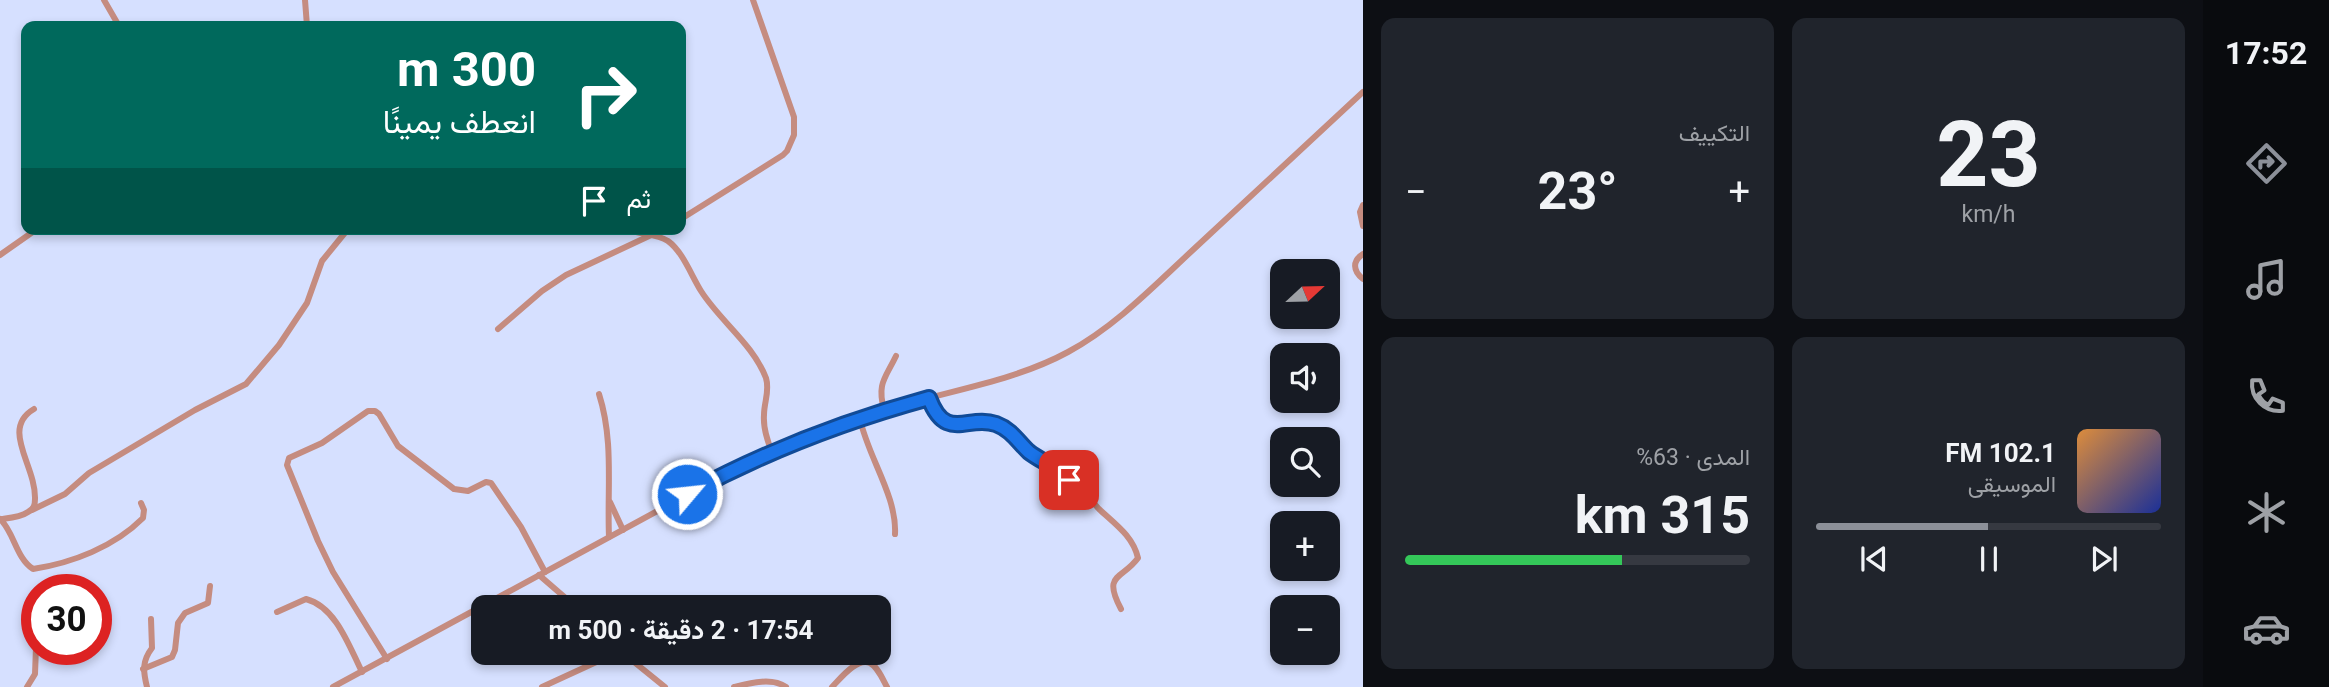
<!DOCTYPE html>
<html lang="ar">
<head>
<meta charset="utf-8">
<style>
  body { margin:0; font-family:Roboto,Vazirmatn,sans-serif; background:#20242c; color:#f1f3f6; direction:rtl; height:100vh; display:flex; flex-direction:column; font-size:26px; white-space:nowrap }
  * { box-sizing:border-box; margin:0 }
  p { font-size:23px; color:#9ea1a6 }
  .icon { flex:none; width:38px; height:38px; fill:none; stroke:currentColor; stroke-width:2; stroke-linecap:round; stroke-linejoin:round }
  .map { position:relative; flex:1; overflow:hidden; direction:ltr }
  .side { display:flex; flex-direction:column; gap:18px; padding:18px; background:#0d0f14; width:840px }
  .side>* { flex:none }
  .guide { position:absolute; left:21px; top:21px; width:665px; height:214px; border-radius:14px; box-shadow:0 4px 10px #0003; direction:rtl; background:#00695c; color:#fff; overflow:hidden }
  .needle { width:46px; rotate:68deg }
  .fabs { position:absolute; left:1270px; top:259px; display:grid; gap:14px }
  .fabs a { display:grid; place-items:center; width:70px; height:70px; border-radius:14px; background:#171b24; box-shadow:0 4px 10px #0003; font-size:35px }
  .speed { position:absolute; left:21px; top:574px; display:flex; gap:14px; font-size:35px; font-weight:700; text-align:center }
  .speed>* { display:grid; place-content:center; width:91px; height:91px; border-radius:50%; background:#171b24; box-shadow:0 4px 10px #0003; line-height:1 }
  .speed .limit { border:10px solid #d22; background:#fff; color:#111 }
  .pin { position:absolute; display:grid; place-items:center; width:60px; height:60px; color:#fff; margin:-30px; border-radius:14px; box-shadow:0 4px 10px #0006 }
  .me { position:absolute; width:77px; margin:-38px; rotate:62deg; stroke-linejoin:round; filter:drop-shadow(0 0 5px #0008) }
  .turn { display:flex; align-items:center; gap:24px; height:147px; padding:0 35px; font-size:32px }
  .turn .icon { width:91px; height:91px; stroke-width:2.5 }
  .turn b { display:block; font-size:49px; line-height:60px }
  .then { display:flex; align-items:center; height:66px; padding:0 35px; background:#0003; gap:14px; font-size:26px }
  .big { font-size:52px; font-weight:700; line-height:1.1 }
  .side .widget { flex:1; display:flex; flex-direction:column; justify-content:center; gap:10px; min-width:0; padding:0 24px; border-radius:14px; background:#20242c }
  .side .dial { align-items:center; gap:0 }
  .dial b { font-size:91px; line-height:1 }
  .song { display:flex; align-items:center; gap:21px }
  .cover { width:84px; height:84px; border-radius:10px; background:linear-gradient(135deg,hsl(30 70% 55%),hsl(230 70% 35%)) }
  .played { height:7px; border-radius:4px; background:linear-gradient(90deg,#8c9099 50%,#363941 50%) }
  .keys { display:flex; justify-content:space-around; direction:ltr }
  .heat { display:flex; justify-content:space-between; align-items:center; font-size:38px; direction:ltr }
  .charge { height:10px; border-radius:5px; background:linear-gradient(90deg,#34c759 63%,#363941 0) }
  .side .tiles { flex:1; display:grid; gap:18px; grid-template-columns:repeat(2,1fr) }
  .trip { position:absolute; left:471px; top:595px; width:420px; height:70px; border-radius:14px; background:#171b24; box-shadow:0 4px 10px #0003; font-weight:700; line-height:70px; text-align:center; direction:rtl }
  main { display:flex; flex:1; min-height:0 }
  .tabs { display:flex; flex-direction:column; width:126px; justify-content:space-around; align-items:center; background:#090b0e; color:#9ea1a6 }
  .tabs .icon { width:49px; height:49px }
  .tabs .selected { color:#8c9099 }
  .tabs b { font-size:32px; color:#f1f3f6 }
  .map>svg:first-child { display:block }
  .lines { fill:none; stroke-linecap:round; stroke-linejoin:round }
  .minor { stroke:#c58c80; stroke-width:6 }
  .route-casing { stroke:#114b97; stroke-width:18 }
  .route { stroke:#1a73e8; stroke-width:12 }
</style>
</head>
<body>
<main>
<nav class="tabs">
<b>17:52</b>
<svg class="icon selected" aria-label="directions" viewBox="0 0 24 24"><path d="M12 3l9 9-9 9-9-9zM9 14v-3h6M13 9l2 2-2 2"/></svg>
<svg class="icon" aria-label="music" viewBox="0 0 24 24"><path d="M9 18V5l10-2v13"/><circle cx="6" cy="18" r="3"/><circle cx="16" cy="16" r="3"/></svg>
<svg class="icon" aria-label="phone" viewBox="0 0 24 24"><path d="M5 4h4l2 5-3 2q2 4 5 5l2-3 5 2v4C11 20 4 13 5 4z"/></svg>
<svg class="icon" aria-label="climate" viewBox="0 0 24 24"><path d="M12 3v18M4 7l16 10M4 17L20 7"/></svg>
<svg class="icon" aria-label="car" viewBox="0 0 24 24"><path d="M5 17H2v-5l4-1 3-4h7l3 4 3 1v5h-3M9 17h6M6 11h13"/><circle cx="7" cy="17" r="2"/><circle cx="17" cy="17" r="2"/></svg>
</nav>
<section class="side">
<div class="tiles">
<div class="widget dial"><b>23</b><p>km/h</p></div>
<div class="widget"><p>التكييف</p>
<div class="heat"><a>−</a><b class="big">23°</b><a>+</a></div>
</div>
<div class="widget">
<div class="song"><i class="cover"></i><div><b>102.1 FM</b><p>الموسيقى</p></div></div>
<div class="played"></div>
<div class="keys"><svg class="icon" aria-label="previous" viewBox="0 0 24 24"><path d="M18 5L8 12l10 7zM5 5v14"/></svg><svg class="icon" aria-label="pause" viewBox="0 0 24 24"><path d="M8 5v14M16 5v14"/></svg><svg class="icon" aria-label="next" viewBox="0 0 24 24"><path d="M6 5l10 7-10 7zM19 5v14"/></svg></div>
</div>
<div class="widget"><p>المدى · 63%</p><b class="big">315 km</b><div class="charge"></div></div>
</div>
</section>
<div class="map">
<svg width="1363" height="687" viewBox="0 0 1363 687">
  <rect width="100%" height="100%" fill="#d6e0ff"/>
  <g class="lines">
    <g class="minor">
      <polyline points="104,0 119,26"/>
      <polyline points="305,0 307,26"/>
      <polyline points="1363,205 1360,212 1363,226"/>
      <polyline points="681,219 783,155 787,151 794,135 794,117 753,0"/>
      <path d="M 627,229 C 640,235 656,233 668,241 C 683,252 691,275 701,291 C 720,321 753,344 766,378 C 770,391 764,402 764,415 C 763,428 767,440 772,452"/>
      <path d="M 1363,254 C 1352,261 1353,271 1363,279"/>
      <polyline points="0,255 37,229"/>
      <polyline points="498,329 542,291 566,275 664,229"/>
      <path d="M 599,394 C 614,441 607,488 609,537"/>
      <path d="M 929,398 C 946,443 967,414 996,424 C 1011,429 1017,441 1029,451 C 1038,459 1051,464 1061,472 C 1068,478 1078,485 1085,492 C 1090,497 1094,504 1099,509 C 1115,524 1133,536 1138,558 C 1122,580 1102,573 1121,609"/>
      <path d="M 884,410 C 877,383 885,379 896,356"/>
      <path d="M 860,419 C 868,457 897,496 895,534"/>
      <polyline points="610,502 623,530"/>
      <polyline points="32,510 65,494 89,473 195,410 246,384 279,345 307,303 322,261 348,229"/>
      <path d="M 0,519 C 14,532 16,558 33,569 C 72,563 114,547 143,518 L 144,510 L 141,503"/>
      <path d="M 2,519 C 10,518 21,517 28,512 C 34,509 35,505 35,499 C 36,465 0,429 34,409"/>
      <polyline points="539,575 576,607"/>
      <path d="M 277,612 L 306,599 C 336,607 349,646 362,672"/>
      <polyline points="623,653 665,687"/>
      <polyline points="387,659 333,572 318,541 287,465 289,458 322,443 368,411 375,411 379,414 398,446 454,489 468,491 486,482 491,483 521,527 545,572"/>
      <polyline points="143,669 172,657 175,650 178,623 185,613 208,603 210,586"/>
      <polyline points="27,687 35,674 36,647"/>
      <path d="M 147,687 C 143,671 142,661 152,648 L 151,619"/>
      <path d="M 333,687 L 709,483 C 766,455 825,429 886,410 C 945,391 1013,382 1068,352 C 1116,326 1155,285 1195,248 C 1251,196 1307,144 1363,92"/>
      <polyline points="542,687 616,653"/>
      <path d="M 734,687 C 750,683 772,677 786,687"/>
      <path d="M 832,687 C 840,679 857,657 870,663 C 878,667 883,680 887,687"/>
    </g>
  </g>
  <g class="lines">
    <g class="route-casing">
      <path id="route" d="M 687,494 C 764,452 845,421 929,398 C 946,443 968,414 996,424 C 1012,430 1018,442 1029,452 C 1042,462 1058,467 1069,480"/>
    </g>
    <use href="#route" class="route"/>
  </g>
</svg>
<div class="fabs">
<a><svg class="needle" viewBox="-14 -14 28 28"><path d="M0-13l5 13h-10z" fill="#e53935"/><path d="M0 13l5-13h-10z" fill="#9ea1a6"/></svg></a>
<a><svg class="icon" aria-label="sound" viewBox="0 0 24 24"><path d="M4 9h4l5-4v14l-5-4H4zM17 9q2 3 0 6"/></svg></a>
<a><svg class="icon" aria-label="search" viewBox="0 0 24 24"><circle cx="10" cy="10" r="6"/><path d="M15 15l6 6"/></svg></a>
<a>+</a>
<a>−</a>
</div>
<div class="speed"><div class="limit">30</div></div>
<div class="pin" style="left:1069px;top:480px;background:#d93025"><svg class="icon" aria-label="arrive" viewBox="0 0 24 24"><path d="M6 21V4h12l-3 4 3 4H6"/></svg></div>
<svg class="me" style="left:687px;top:494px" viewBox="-20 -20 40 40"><circle r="17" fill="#1a73e8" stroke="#fff" stroke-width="3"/><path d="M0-11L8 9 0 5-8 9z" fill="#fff"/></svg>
<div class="trip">17:54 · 2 دقيقة · 500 m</div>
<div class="guide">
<div class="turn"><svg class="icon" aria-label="right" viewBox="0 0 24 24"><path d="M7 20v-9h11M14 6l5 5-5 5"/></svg><div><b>300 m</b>انعطف يمينًا</div></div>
<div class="then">ثم<svg class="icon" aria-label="arrive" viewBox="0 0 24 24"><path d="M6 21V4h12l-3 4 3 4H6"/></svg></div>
</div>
</div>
</main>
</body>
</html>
